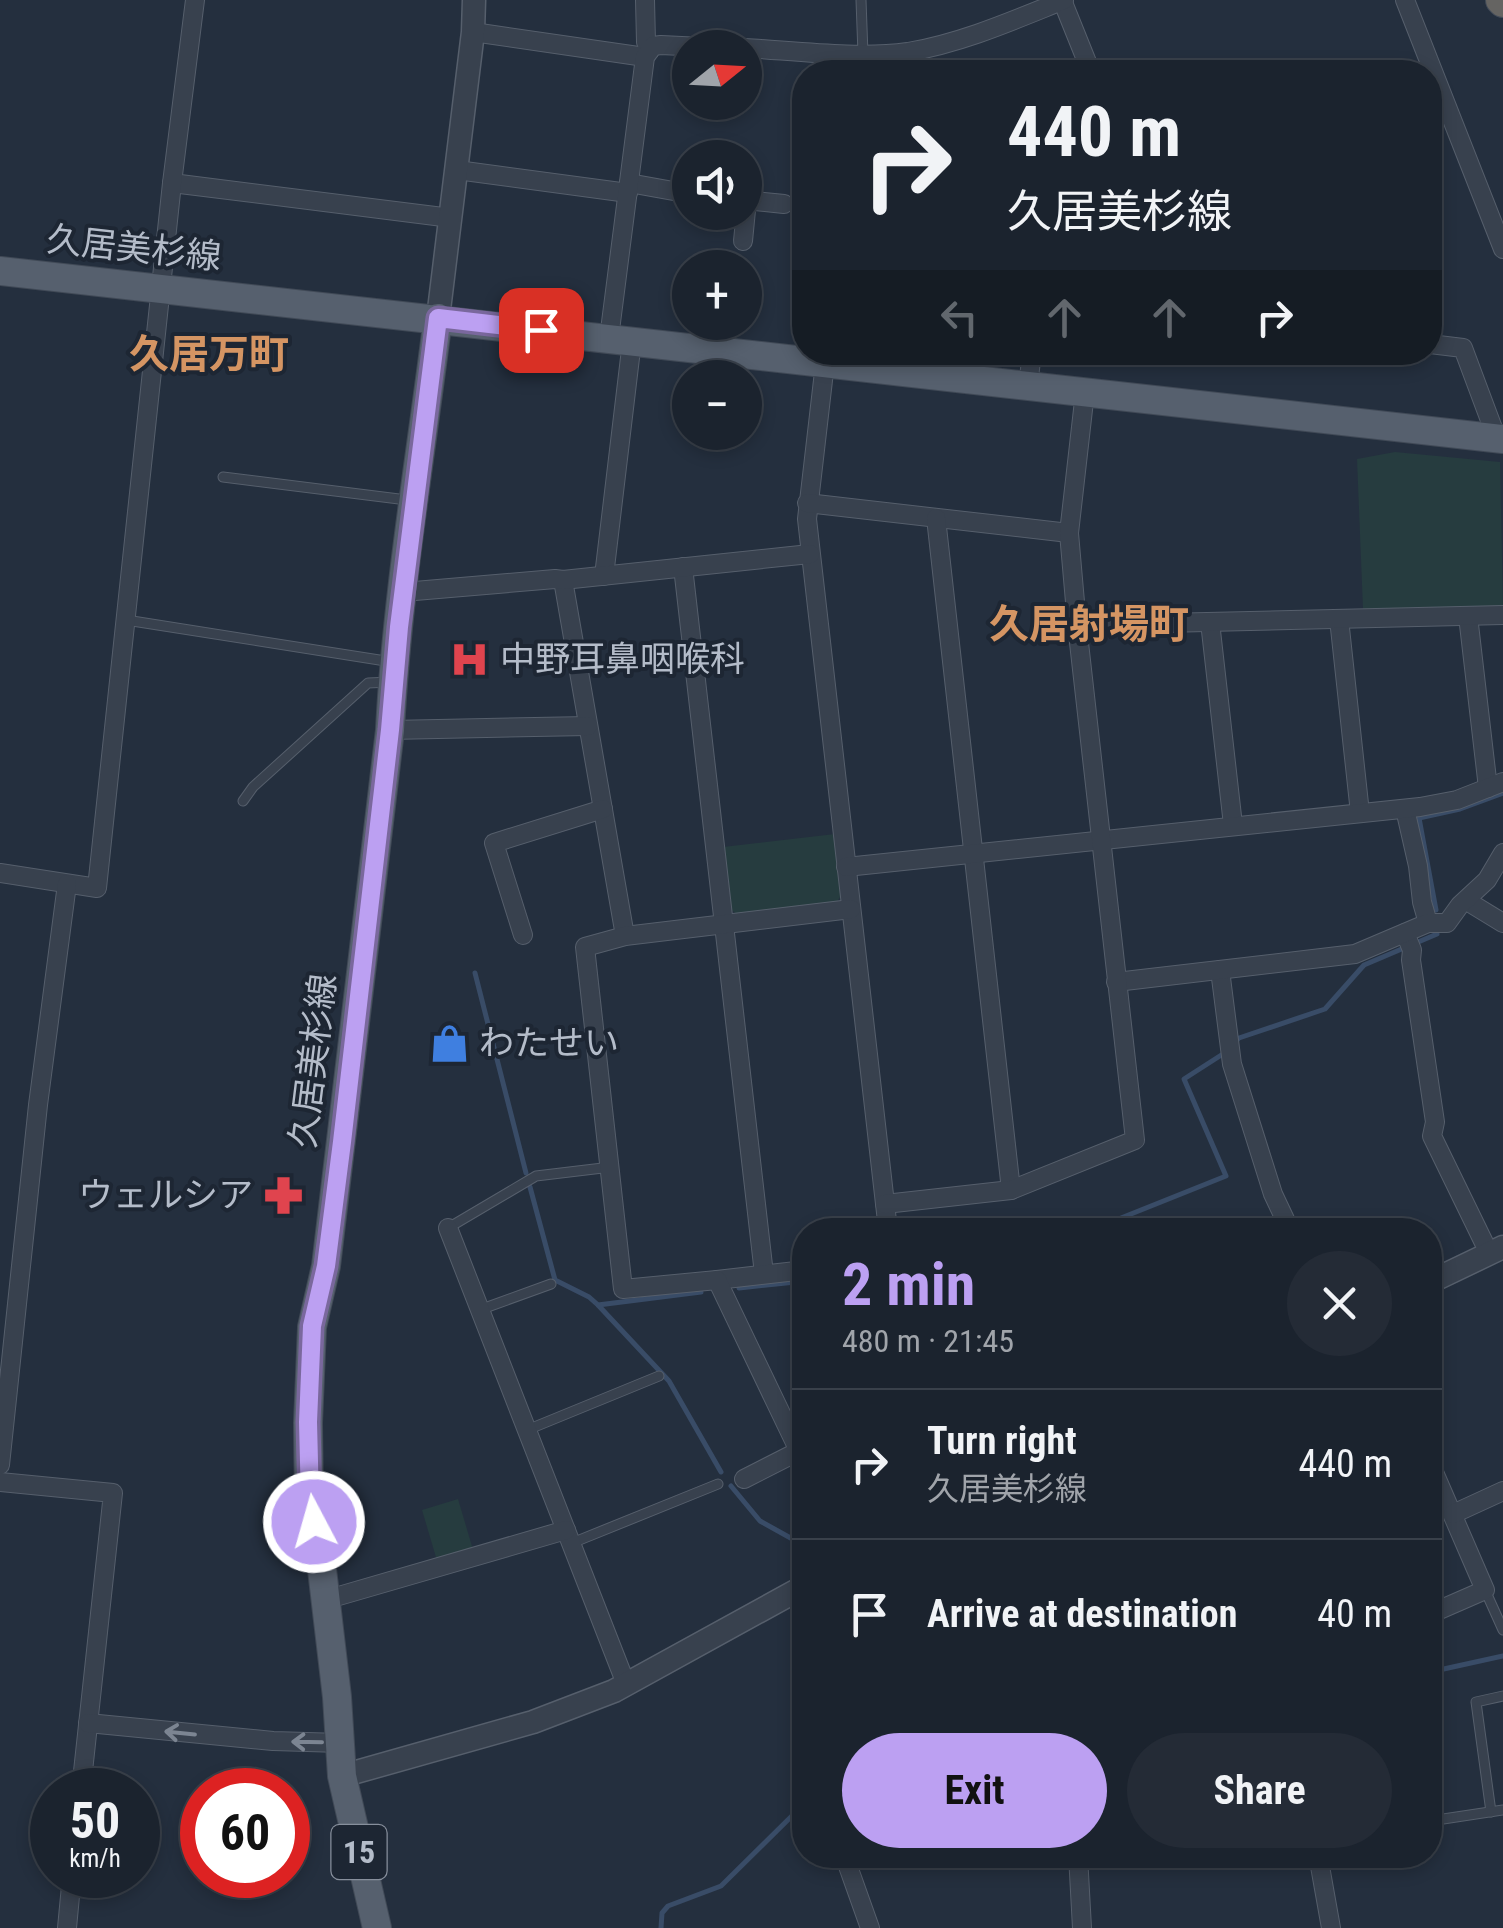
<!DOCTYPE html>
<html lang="en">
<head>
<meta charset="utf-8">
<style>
  :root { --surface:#1b232e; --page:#242b36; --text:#f1f3f6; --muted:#a0a4aa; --line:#39404a; --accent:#bca0f2 }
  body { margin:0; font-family:"Roboto Condensed","Noto Sans JP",sans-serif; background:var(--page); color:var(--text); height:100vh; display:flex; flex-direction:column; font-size:38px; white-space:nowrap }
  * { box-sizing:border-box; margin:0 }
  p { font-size:32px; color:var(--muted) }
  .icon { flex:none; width:55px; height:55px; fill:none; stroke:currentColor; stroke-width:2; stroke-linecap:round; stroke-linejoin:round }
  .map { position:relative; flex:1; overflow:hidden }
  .drawer { position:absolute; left:792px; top:1218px; width:650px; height:650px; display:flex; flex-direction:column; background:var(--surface); border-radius:40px; box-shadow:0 5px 15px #0003,0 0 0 2px var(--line) }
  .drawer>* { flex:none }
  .hud { position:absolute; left:792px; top:60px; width:650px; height:305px; border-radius:40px; box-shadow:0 5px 15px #0003,0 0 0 2px var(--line); background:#1b232e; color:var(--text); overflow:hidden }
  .needle { width:65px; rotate:72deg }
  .fabs { position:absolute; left:672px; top:30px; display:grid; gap:20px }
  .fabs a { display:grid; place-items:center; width:90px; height:90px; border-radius:50%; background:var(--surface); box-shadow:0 5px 15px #0003,0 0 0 2px var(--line); font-size:50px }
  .speed { position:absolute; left:30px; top:1768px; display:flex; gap:20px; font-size:50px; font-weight:700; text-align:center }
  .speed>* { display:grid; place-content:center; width:130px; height:130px; border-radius:50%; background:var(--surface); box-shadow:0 5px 15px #0003,0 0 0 2px var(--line); line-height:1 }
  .speed small { font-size:25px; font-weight:400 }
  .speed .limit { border:15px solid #d22; background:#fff; color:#111 }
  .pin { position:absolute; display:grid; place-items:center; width:85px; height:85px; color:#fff; margin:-42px; border-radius:20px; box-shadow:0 5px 15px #0006 }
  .me { position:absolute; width:110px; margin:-55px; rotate:354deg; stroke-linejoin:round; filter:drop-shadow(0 0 8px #0008) }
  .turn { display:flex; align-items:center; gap:35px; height:210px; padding:0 50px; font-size:45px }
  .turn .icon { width:130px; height:130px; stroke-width:2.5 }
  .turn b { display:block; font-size:70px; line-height:85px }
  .lanes { display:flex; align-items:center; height:95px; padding:0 50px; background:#0003; justify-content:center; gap:50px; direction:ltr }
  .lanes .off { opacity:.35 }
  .round { display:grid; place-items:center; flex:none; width:105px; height:105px; border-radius:52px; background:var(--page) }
  .head { display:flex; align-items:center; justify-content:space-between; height:170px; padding:0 50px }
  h1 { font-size:60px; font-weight:700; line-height:75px; color:var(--accent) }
  .cta { display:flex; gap:20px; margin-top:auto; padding:20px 50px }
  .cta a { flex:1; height:115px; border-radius:60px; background:var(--accent); color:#111; font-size:40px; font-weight:700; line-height:115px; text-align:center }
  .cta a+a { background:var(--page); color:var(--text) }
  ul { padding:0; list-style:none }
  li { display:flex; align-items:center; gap:30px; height:150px; padding:0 50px; border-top:2px solid var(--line) }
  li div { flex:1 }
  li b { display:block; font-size:38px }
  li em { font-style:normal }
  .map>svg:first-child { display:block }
  .green { fill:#263c3f }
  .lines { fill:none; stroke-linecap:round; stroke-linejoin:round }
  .stream { stroke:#394c67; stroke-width:5 }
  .service-casing { stroke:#565f6c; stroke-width:11 }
  .minor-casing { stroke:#565f6c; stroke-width:20 }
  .tertiary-casing { stroke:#565f6c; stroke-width:25 }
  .primary-casing { stroke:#414a57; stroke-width:30 }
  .trunk-casing { stroke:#434c59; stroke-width:32 }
  .service { stroke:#38414e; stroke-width:9 }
  .minor { stroke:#38414e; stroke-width:18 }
  .tertiary { stroke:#38414e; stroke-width:22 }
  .primary { stroke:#56606e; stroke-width:28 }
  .trunk { stroke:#656462; stroke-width:30 }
  .oneway { stroke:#7c8592 }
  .route-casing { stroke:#7a689d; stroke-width:25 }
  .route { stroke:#bca0f2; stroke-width:18 }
  .labels { text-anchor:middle; stroke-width:8; stroke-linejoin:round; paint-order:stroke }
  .shield { fill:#1d2633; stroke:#878f9c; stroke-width:2.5 }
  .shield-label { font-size:32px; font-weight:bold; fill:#b4bcc9 }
  .street-label { font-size:35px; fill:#b4bcc9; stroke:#1d2633 }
  .poi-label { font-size:35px; fill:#b4bcc9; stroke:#1d2633; text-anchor:start }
  .quarter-label { font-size:40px; font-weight:bold; fill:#d59563; stroke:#1d2633 }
</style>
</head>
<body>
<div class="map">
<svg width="1503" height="1928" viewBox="0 0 1503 1928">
  <rect width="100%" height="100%" fill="#242f3e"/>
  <g class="green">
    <polygon points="1395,452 1500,462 1503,606 1363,609 1357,459"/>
    <polygon points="835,834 842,894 837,902 737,914 730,909 723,847"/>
    <polygon points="458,1499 474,1553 438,1564 422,1510"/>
  </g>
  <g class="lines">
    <g class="stream">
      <polyline points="1436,910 1419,818 1460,809 1503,793"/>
      <polyline points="475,973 526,1173"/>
      <polyline points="1233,1044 1239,1038 1325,1009 1364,965 1437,934"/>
      <polyline points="530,1187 555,1280 589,1297 598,1305 669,1381 721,1472"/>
      <polyline points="1091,1230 1226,1176 1184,1079 1226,1052"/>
      <polyline points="739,1288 805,1281"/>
      <polyline points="598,1305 701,1292"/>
      <polyline points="731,1486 760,1521 805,1546"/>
      <polyline points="1430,1672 1503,1656"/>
      <polyline points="661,1928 662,1913 668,1906 721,1886 805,1803"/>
    </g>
    <defs>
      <g id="service">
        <polyline points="861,0 863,54"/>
        <polyline points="223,477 407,500"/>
        <polyline points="126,620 392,662"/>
        <polyline points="243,801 253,787 368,683 390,682"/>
        <polyline points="448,1228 536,1176 611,1167"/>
        <polyline points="482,1309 551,1284"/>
        <polyline points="527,1430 659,1376"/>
        <polyline points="572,1543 718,1484"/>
        <polyline points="1485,1590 1503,1630"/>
        <polyline points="1491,1812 1476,1702 1503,1696"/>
        <polyline points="1430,1821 1503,1810"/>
      </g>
      <g id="minor">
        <polyline points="645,0 646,42 650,50"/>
        <polyline points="1062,0 1091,72"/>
        <polyline points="1405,0 1503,249"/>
        <polyline points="473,32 645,57"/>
        <path d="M 745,48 C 796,51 859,59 908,52 C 962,43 1014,20 1064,0"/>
        <polyline points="457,170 628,193"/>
        <polyline points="172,183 451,218"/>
        <polyline points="629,183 690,194"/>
        <polyline points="745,200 784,204"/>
        <polyline points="743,241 747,200"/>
        <polyline points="609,338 645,57 653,46 661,45 723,48"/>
        <polyline points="1430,344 1463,348 1497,439"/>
        <polyline points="825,363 807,519 888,1230"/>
        <polyline points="1028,386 1032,352"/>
        <polyline points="807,503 1069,533"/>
        <polyline points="936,518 1011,1190"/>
        <polyline points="683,567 764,1274"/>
        <polyline points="604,576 632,341"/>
        <polyline points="563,580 625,936"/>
        <polyline points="403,592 555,579 563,580 810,554"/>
        <polyline points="1468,616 1488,788"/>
        <polyline points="1339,619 1360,813"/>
        <polyline points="1210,622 1233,825"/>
        <polyline points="1077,625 1503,615"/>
        <polyline points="390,730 588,726"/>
        <polyline points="1405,809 1418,866 1422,902 1428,923"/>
        <polyline points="846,867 1420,807 1457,800 1503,782"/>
        <polyline points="0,873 97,888 172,183 195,0"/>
        <polyline points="1467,901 1503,923"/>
        <polyline points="1405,933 1412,950 1411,960 1435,1122 1432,1136 1489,1253"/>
        <polyline points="523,935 494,843 603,809"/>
        <polyline points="1220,970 1232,1064 1273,1194 1290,1230"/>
        <polyline points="1116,982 1355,954 1428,923 1447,923 1460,905 1487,880 1503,853"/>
        <polyline points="885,1204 1011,1190 1135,1140 1077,625 1069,533 1085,392"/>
        <polyline points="448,1228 626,1684"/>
        <polyline points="717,1280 805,1270"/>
        <polyline points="805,1448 799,1451 717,1280 623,1289 585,947 625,936 851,909"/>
        <polyline points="1430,1463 1485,1590 1430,1614"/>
        <polyline points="0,1465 38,1105 67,884"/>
        <polyline points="744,1479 799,1451"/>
        <polyline points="0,1482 113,1493 81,1790"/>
        <polyline points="1453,1514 1503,1491"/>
        <polyline points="325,1600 566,1530"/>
        <polyline points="88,1723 273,1741 341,1743"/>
        <polyline points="844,1855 870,1928"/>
        <polyline points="1078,1855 1082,1928"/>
        <polyline points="1318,1855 1331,1928"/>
        <polyline points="67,1928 72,1875"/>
      </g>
      <g id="tertiary">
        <polyline points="438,318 473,32 474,0"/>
        <polyline points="1430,1282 1503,1247"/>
        <polyline points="342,1776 533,1722 614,1691 805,1586"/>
      </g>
      <g id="primary">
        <polyline points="0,271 1503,439"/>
        <path d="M 377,1928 L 342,1776 L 337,1697 L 319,1544 L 309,1502 L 308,1423 L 312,1327 L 326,1266 L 390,730 C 397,593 421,455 438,318"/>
      </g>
      <polyline id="trunk" points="1501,0 1503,2"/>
    </defs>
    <use href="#service" class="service-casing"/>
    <use href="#minor" class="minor-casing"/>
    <use href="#tertiary" class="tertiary-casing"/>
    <use href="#primary" class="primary-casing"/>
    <use href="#trunk" class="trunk-casing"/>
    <use href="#service" class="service"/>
    <use href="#minor" class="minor"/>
    <use href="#tertiary" class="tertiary"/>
    <use href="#primary" class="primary"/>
    <use href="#trunk" class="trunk"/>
  </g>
  <defs><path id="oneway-shaft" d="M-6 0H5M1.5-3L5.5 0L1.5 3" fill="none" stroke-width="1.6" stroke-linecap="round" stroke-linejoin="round" transform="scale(2.5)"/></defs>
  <g class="oneway">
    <use href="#oneway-shaft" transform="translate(180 1733) rotate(-174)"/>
    <use href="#oneway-shaft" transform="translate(307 1742) rotate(-179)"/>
  </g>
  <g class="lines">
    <defs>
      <polyline id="route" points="314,1522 310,1502 308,1422 312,1326 326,1266 342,1142 390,730 399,627 438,318 541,330"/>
    </defs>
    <use href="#route" class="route-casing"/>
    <use href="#route" class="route"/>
  </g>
  <defs>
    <symbol id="hospital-bare" viewBox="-9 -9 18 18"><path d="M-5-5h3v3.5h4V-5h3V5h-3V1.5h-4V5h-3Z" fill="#e0444e" stroke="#1d2633" stroke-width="2.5" paint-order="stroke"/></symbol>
    <symbol id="shop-bare" viewBox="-9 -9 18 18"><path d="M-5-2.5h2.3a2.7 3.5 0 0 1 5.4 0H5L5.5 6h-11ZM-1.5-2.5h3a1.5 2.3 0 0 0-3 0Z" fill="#3f7fe0" stroke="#1d2633" stroke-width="2.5" paint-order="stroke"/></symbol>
    <symbol id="pharmacy-bare" viewBox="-9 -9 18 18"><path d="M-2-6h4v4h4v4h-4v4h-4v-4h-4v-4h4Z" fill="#e0444e" stroke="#1d2633" stroke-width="2.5" paint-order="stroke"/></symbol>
  </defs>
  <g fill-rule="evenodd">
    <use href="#hospital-bare" x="442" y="632" width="55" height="55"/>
    <use href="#shop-bare" x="422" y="1016" width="55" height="55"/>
    <use href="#pharmacy-bare" x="256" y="1168" width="55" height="55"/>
  </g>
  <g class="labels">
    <rect class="shield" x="331.5" y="1825" width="55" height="54" rx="8"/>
    <g class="shield-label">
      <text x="359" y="1863">15</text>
    </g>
    <g class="street-label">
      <text transform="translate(134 248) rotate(6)" y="12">久居美杉線</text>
      <text transform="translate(313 1061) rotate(-83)" y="12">久居美杉線</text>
    </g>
    <g class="poi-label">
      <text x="500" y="671">中野耳鼻咽喉科</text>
      <text x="479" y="1055">わたせい</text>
      <text x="253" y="1207" text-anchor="end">ウェルシア</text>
    </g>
    <g class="quarter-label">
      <text x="209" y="368">久居万町</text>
      <text x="1089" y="638">久居射場町</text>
    </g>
  </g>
</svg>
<div class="fabs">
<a><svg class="needle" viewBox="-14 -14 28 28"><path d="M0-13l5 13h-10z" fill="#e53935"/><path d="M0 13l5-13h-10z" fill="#a0a4aa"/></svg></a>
<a><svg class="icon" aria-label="sound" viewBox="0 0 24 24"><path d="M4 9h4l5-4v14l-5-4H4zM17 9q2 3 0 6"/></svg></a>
<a>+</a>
<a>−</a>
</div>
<div class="speed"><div>50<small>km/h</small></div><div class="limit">60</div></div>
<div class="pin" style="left:541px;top:330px;background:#d93025"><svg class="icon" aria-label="arrive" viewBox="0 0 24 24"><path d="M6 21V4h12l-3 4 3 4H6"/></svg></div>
<svg class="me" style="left:314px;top:1522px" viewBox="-20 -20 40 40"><circle r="17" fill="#bca0f2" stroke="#fff" stroke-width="3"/><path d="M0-11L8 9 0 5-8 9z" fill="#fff"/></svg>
<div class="hud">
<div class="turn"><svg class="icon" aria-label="right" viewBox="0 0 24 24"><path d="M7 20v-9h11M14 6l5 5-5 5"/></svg><div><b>440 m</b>久居美杉線</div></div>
<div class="lanes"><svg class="icon off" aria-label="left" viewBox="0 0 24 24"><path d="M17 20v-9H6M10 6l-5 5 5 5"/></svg><svg class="icon off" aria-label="ahead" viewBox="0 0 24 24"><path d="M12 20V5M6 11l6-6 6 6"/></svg><svg class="icon off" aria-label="ahead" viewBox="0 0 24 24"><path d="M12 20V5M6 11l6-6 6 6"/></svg><svg class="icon" aria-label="right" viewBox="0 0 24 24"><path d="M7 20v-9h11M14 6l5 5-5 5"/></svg></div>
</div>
<section class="drawer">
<div class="head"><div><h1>2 min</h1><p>480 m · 21:45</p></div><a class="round"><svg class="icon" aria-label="close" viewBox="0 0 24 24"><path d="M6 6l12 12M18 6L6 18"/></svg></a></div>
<ul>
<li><svg class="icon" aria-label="right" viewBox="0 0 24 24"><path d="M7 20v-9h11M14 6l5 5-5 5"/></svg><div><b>Turn right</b><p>久居美杉線</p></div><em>440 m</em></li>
<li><svg class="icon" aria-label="arrive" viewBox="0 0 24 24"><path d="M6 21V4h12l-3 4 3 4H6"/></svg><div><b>Arrive at destination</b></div><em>40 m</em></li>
</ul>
<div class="cta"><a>Exit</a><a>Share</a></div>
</section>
</div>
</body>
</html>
